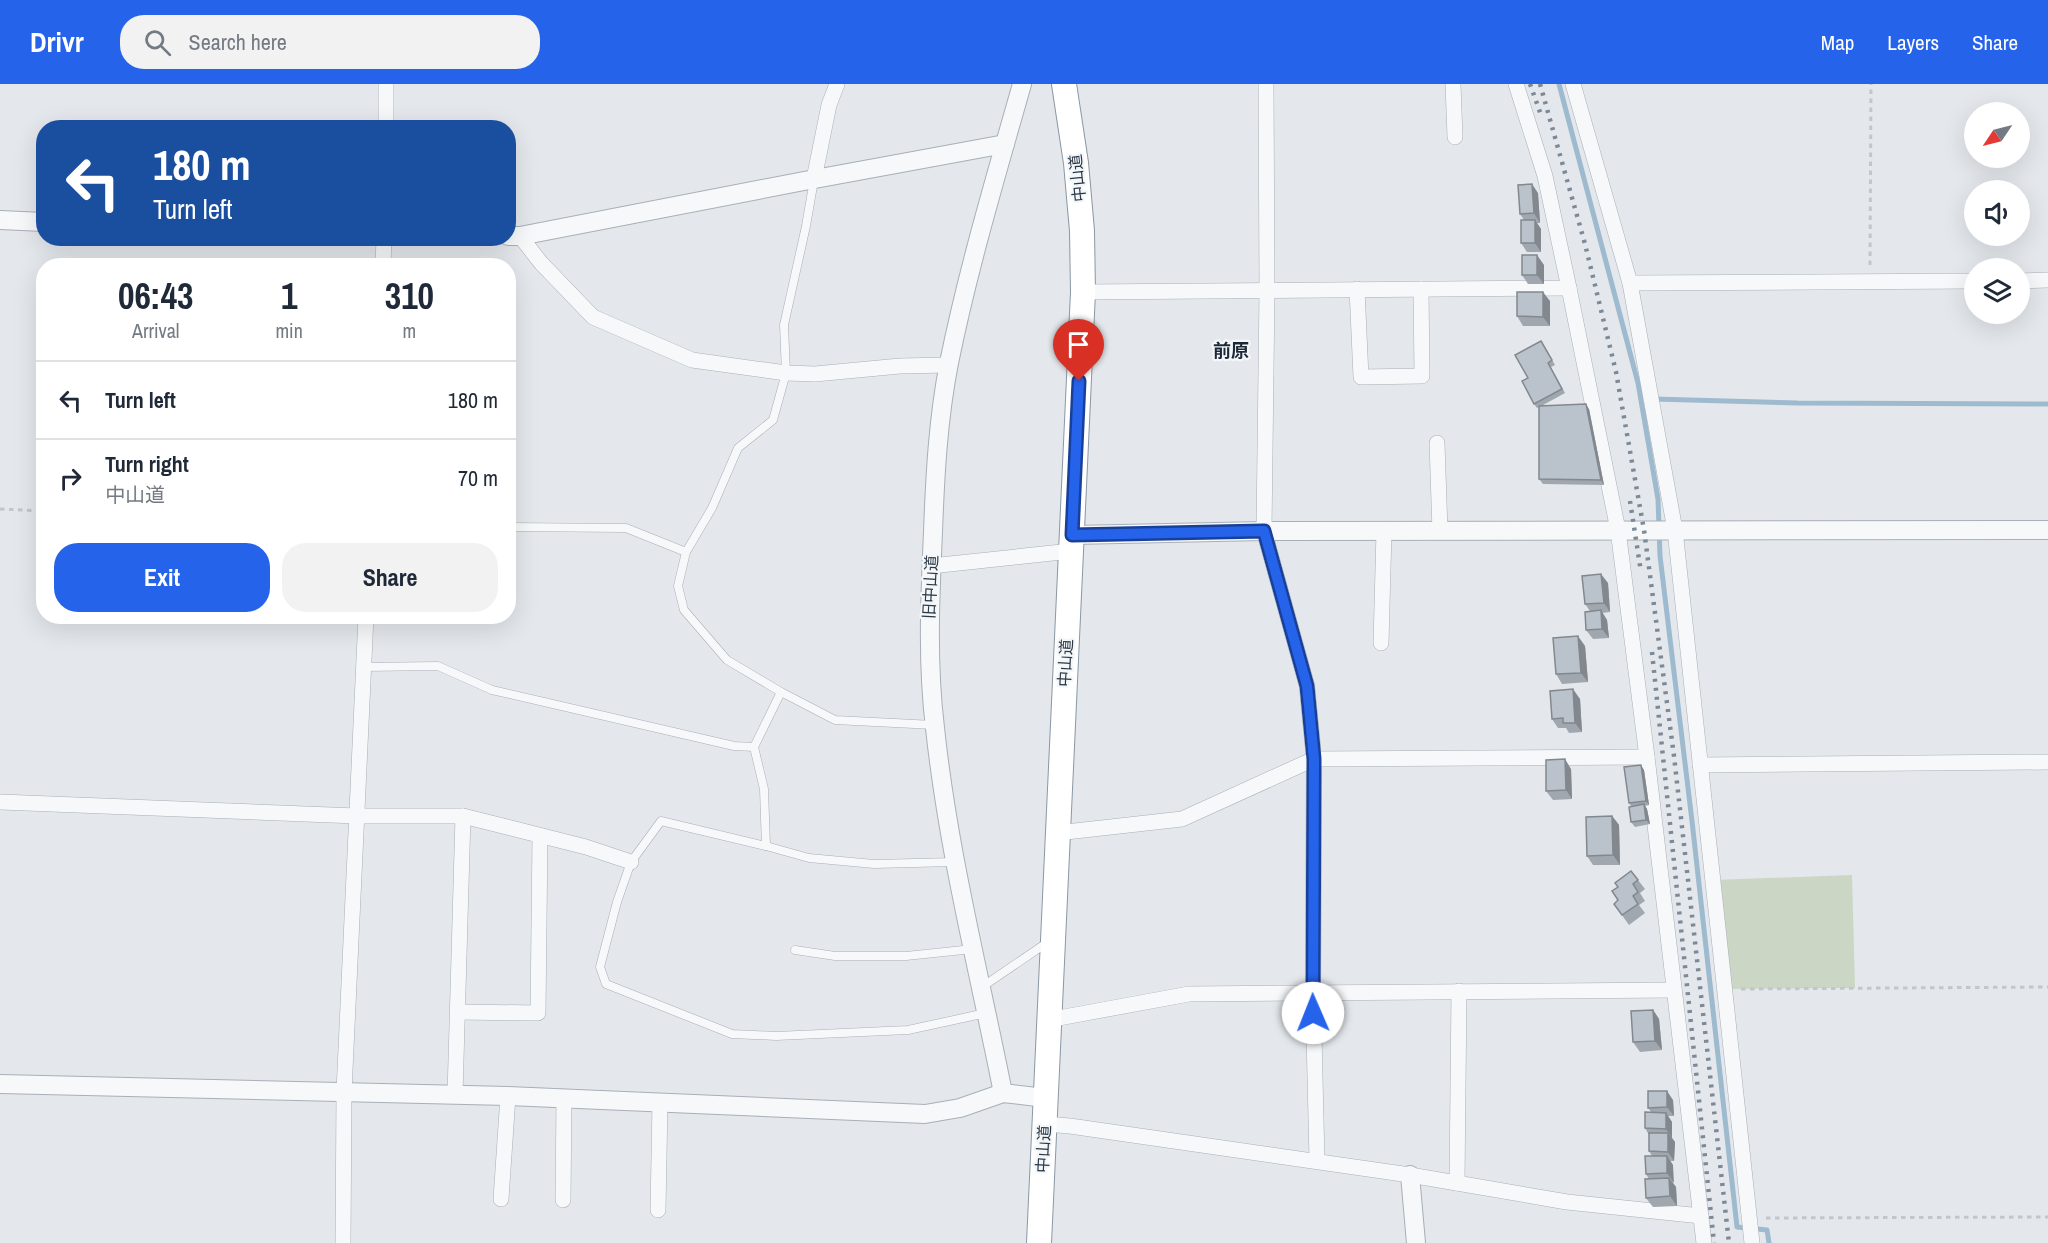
<!DOCTYPE html>
<html lang="en">
<head>
<meta charset="utf-8">
<style>
  :root { --surface:#fff; --page:#f2f2f3; --text:#1f2937; --muted:#747a83; --line:#e0e1e3; --accent:#2563eb }
  body { margin:0; font-family:"Archivo Narrow","Noto Sans JP",sans-serif; background:var(--page); color:var(--text); height:100vh; display:flex; flex-direction:column; font-size:22px; white-space:nowrap }
  * { box-sizing:border-box; margin:0 }
  p { font-size:20px; color:var(--muted) }
  .icon { flex:none; width:33px; height:33px; fill:none; stroke:currentColor; stroke-width:2; stroke-linecap:round; stroke-linejoin:round }
  .map { position:relative; flex:1; overflow:hidden }
  .drawer { position:absolute; left:36px; top:174px; width:480px; height:366px; display:flex; flex-direction:column; background:var(--surface); border-radius:24px; box-shadow:0 6px 24px #0002 }
  .drawer>* { flex:none }
  .top-card { position:absolute; left:36px; top:36px; width:480px; height:126px; border-radius:24px; box-shadow:0 6px 24px #0002; background:#1a4fa0; color:#fff; overflow:hidden }
  .needle { width:39px; rotate:235deg }
  .tools { position:absolute; left:1964px; top:18px; display:grid; gap:12px }
  .tools a { display:grid; place-items:center; width:66px; height:66px; border-radius:50%; background:var(--surface); box-shadow:0 6px 24px #0002; font-size:30px }
  .pin { position:absolute; display:grid; place-items:center; width:51px; height:51px; color:#fff; margin:-62px -26px; border-radius:50% 50% 50% 0; rotate:-45deg; box-shadow:0 0 6px #0007 }
  .pin .icon { rotate:45deg }
  .me { position:absolute; width:66px; margin:-33px; rotate:359deg; stroke-linejoin:round; filter:drop-shadow(0 0 4px #0008) }
  .turn { display:flex; align-items:center; gap:21px; height:126px; padding:0 18px; font-size:27px }
  .turn .icon { width:78px; height:78px; stroke-width:2.5 }
  .turn b { display:block; font-size:42px; line-height:51px }
  .eta { display:flex; justify-content:space-evenly; align-items:center; height:102px; text-align:center }
  .eta b { font-size:36px; font-weight:700; line-height:42px }
  .action { display:flex; gap:12px; margin-top:auto; padding:12px 18px }
  .action a { flex:1; height:69px; border-radius:24px; background:var(--accent); color:#fff; font-size:24px; font-weight:700; line-height:69px; text-align:center }
  .action a+a { background:var(--page); color:var(--text) }
  ul { padding:0; list-style:none }
  li { display:flex; align-items:center; gap:18px; height:78px; padding:0 18px; border-top:2px solid var(--line) }
  li div { flex:1 }
  li b { display:block; font-size:22px }
  li em { font-style:normal }
  header { display:flex; align-items:center; gap:36px; box-sizing:border-box; height:84px; padding:0 30px; background:var(--accent); color:#fff }
  header strong { font-size:28px }
  nav { display:flex; gap:33px; margin-inline-start:auto; font-size:21px }
  .search { width:420px; height:54px; background:var(--page); display:flex; align-items:center; gap:15px; box-sizing:border-box; padding:0 21px; border-radius:24px; color:var(--muted); font-size:22px }
  .map>svg:first-child { display:block }
  .green { fill:#cbd7c4 }
  .lines { fill:none; stroke-linecap:round; stroke-linejoin:round }
  .stream { stroke:#9dbace; stroke-width:5 }
  .service-casing { stroke:#a8afb7; stroke-width:9 }
  .minor-casing { stroke:#a8afb7; stroke-width:16 }
  .tertiary-casing { stroke:#a8afb7; stroke-width:20 }
  .trunk-casing { stroke:#8a97a4; stroke-width:26 }
  .path { stroke:#c2c6cb; stroke-width:3; stroke-dasharray:4.5 4.5; stroke-linecap:butt }
  .service { stroke:#f7f8fa; stroke-width:8 }
  .minor { stroke:#f7f8fa; stroke-width:15 }
  .tertiary { stroke:#f7f8fa; stroke-width:18 }
  .trunk { stroke:#fff; stroke-width:24 }
  .rail { stroke:#7c8997; stroke-width:4.5; stroke-dasharray:3 6; stroke-linecap:butt }
  .wall { fill:#a0a7af }
  .shaded-wall { fill:#82888e }
  .building { fill:#bac2cb; stroke:#82888e; stroke-width:1.5 }
  .route-casing { stroke:#184099; stroke-width:15 }
  .route { stroke:#2563eb; stroke-width:10 }
  .labels { text-anchor:middle; stroke-width:4.5; stroke-linejoin:round; paint-order:stroke }
  .street-label { font-size:16px; fill:#2a3746; stroke:#f4f7f9 }
  .neighbourhood-label { font-size:18px; font-weight:bold; fill:#1c2837; stroke:#f4f7f9 }
</style>
</head>
<body>
<header>
<strong>Drivr</strong>
<div class="search"><svg class="icon" aria-label="search" viewBox="0 0 24 24"><circle cx="10" cy="10" r="6"/><path d="M15 15l6 6"/></svg>Search here</div>
<nav><a>Map</a><a>Layers</a><a>Share</a></nav>
</header>
<div class="map">
<svg width="2048" height="1159" viewBox="0 0 2048 1159">
  <rect width="100%" height="100%" fill="#e4e8ec"/>
  <polygon class="green" points="1852,791 1855,904 1725,905 1713,796"/>
  <g class="lines">
    <g class="stream">
      <polyline points="1559,0 1638,299 1658,415 1660,472 1692,737 1737,1143 1767,1146 1769,1159"/>
      <polyline points="1654,315 1798,319 2048,320"/>
    </g>
    <defs>
      <g id="service">
        <polyline points="508,443 626,444 686,468"/>
        <polyline points="364,583 438,582 492,606 734,662 754,663 781,608 835,636 934,641"/>
        <polyline points="781,608 727,576 684,526 678,502 686,468 712,424 738,364 773,336 786,289 784,241 806,142 814,96"/>
        <polyline points="754,663 764,705 766,762 661,737 631,778 617,818 600,883 606,900 732,950 776,952 908,946 986,929"/>
        <polyline points="766,762 809,774 874,780 955,778"/>
        <polyline points="795,866 835,872 906,872 973,865"/>
        <polyline points="982,903 1048,858"/>
      </g>
      <g id="minor">
        <polyline points="1266,0 1267,206 1264,447 1307,602 1314,675 1313,908 1317,1077"/>
        <polyline points="1453,0 1455,53"/>
        <polyline points="1573,0 1630,199 1675,446 1752,1159"/>
        <polyline points="386,44 386,0"/>
        <polyline points="814,95 829,21 837,0"/>
        <polyline points="520,152 541,179 593,233 692,276 786,289 815,290 900,282 948,281"/>
        <polyline points="383,182 384,154"/>
        <polyline points="2019,197 2048,196"/>
        <polyline points="1630,199 1974,197"/>
        <polyline points="1569,204 1618,446 1647,673 1704,1159"/>
        <polyline points="1357,205 1361,293 1422,292 1421,205"/>
        <polyline points="1083,208 1569,204 1545,92 1516,0"/>
        <polyline points="1437,359 1440,447"/>
        <polyline points="931,482 1071,467"/>
        <polyline points="1381,559 1384,447"/>
        <polyline points="1700,681 2048,678"/>
        <polyline points="0,718 357,732 463,732 586,763 631,778"/>
        <polyline points="1057,749 1182,735 1314,675 1647,673"/>
        <polyline points="458,928 538,929 540,752"/>
        <polyline points="1048,936 1189,910 1674,906"/>
        <polyline points="455,1011 463,732"/>
        <polyline points="1045,1040 1070,1042 1410,1091 1567,1118 1701,1132"/>
        <polyline points="1457,1099 1459,907"/>
        <polyline points="501,1115 508,1012"/>
        <polyline points="563,1116 564,1015"/>
        <polyline points="658,1126 660,1018"/>
        <polyline points="343,1159 344,1008 366,532"/>
      </g>
      <g id="tertiary">
        <polyline points="0,136 44,138"/>
        <polyline points="508,152 520,152 804,97 1005,60"/>
        <polyline points="1072,451 1264,447 2048,446"/>
        <polyline points="0,1000 508,1012 925,1030 960,1024 1003,1009 1045,1014"/>
        <path d="M 1003,1009 C 979,888 948,767 935,644 C 927,578 930,515 933,448 C 935,392 938,335 949,279 C 968,185 996,92 1022,0"/>
        <polyline points="1410,1091 1416,1159"/>
      </g>
      <polyline id="trunk" points="1039,1159 1083,208 1082,147 1076,79 1064,0"/>
    </defs>
    <use href="#service" class="service-casing"/>
    <use href="#minor" class="minor-casing"/>
    <use href="#tertiary" class="tertiary-casing"/>
    <use href="#trunk" class="trunk-casing"/>
    <g class="path">
      <polyline points="1870,181 1871,0"/>
      <polyline points="0,425 44,427"/>
      <polyline points="1741,905 2048,903"/>
      <polyline points="1766,1134 2048,1133"/>
    </g>
    <use href="#service" class="service"/>
    <use href="#minor" class="minor"/>
    <use href="#tertiary" class="tertiary"/>
    <use href="#trunk" class="trunk"/>
    <g class="rail">
      <polyline points="1530,0 1541,31"/>
      <polyline points="1540,0 1585,160 1616,288 1644,446 1674,672 1729,1159"/>
      <polyline points="1630,417 1641,488"/>
      <polyline points="1652,568 1714,1159"/>
    </g>
  </g>
  <g class="wall">
    <polygon points="1538,109 1540,139 1537,139 1541,145 1541,168 1527,168 1521,159 1524,136 1520,130"/>
    <polygon points="1544,181 1544,200 1528,200 1522,191"/>
    <polygon points="1550,217 1550,242 1523,242 1517,232"/>
    <polygon points="1541,257 1555,281 1551,283 1565,309 1543,321 1589,325 1604,401 1543,400 1539,395 1539,323 1537,324 1534,320 1528,294"/>
    <polygon points="1608,499 1610,528 1602,529 1607,536 1609,554 1593,555 1586,546 1590,527 1585,520"/>
    <polygon points="1585,562 1588,598 1562,600 1556,590"/>
    <polygon points="1580,615 1582,648 1569,649 1566,644 1558,644 1552,635"/>
    <polygon points="1571,685 1572,715 1553,716 1546,707"/>
    <polygon points="1644,686 1649,721 1645,722 1647,725 1650,740 1635,743 1631,738 1631,722 1629,719"/>
    <polygon points="1612,732 1619,741 1620,781 1593,781 1587,772"/>
    <polygon points="1631,787 1645,805 1640,809 1645,817 1639,821 1645,829 1629,841 1614,820 1618,816 1618,803"/>
    <polygon points="1653,926 1659,935 1662,966 1640,968 1633,958"/>
    <polygon points="1673,1016 1674,1032 1668,1032 1672,1038 1672,1054 1675,1058 1674,1077 1670,1077 1673,1081 1673,1099 1676,1103 1677,1122 1653,1123 1646,1114 1649,1095 1646,1090 1652,1072 1649,1067 1649,1051 1645,1044 1652,1029 1648,1024"/>
  </g>
  <g class="shaded-wall">
    <polygon points="1532,100 1538,109 1540,139 1534,129"/>
    <polygon points="1535,136 1541,145 1541,168 1535,159"/>
    <polygon points="1537,171 1544,181 1544,200 1537,191"/>
    <polygon points="1543,208 1550,217 1550,242 1543,233"/>
    <polygon points="1586,320 1589,325 1604,401 1601,396"/>
    <polygon points="1601,490 1608,499 1610,528 1604,519"/>
    <polygon points="1601,526 1607,536 1609,554 1602,545"/>
    <polygon points="1578,552 1585,562 1588,598 1581,589"/>
    <polygon points="1573,605 1580,615 1582,648 1575,639"/>
    <polygon points="1565,675 1571,685 1572,715 1566,706"/>
    <polygon points="1641,681 1644,686 1649,721 1646,717"/>
    <polygon points="1644,720 1647,725 1650,740 1646,736"/>
    <polygon points="1612,732 1619,741 1620,781 1613,771"/>
    <polygon points="1653,926 1659,935 1662,966 1655,957"/>
    <polygon points="1667,1007 1673,1016 1674,1032 1667,1023"/>
    <polygon points="1666,1029 1672,1038 1672,1054 1666,1045"/>
    <polygon points="1668,1049 1675,1058 1674,1077 1668,1068"/>
    <polygon points="1667,1072 1673,1081 1674,1099 1667,1089"/>
    <polygon points="1669,1094 1676,1103 1677,1122 1670,1112"/>
  </g>
  <g class="building">
    <polygon points="1532,100 1534,129 1520,130 1518,101"/>
    <rect x="1521" y="136" width="14" height="23"/>
    <rect x="1522" y="171" width="15" height="20"/>
    <polygon points="1517,208 1543,208 1543,233 1517,232"/>
    <polygon points="1541,257 1552,276 1548,279 1562,305 1534,320 1522,297 1528,294 1515,271"/>
    <polygon points="1586,320 1601,396 1539,395 1539,322"/>
    <polygon points="1601,490 1604,519 1585,520 1582,492"/>
    <polygon points="1601,526 1602,545 1586,546 1585,528"/>
    <polygon points="1578,552 1581,589 1556,590 1553,554"/>
    <polygon points="1573,605 1575,639 1563,639 1563,634 1552,635 1550,607"/>
    <polygon points="1565,675 1566,706 1546,707 1546,676"/>
    <polygon points="1641,681 1646,717 1629,719 1624,683"/>
    <polygon points="1644,720 1646,736 1631,738 1629,723"/>
    <polygon points="1612,732 1613,771 1587,772 1586,733"/>
    <polygon points="1631,787 1638,796 1633,800 1638,808 1633,812 1638,820 1622,831 1614,820 1618,816 1612,807 1618,803 1615,799"/>
    <polygon points="1653,926 1655,957 1633,958 1631,927"/>
    <polygon points="1648,1007 1667,1007 1667,1023 1648,1024"/>
    <polygon points="1645,1028 1666,1029 1666,1045 1645,1044"/>
    <polygon points="1649,1049 1668,1049 1668,1068 1649,1067"/>
    <polygon points="1645,1072 1667,1072 1667,1089 1646,1090"/>
    <polygon points="1669,1094 1670,1112 1646,1114 1645,1095"/>
  </g>
  <g class="lines">
    <defs>
      <polyline id="route" points="1079,297 1072,451 1264,447 1307,602 1314,675 1313,929"/>
    </defs>
    <use href="#route" class="route-casing"/>
    <use href="#route" class="route"/>
  </g>
  <g class="labels">
    <g class="street-label">
      <text transform="translate(1077 94) rotate(-96)" y="6">中山道</text>
      <text transform="translate(930 503) rotate(-87)" y="6">旧中山道</text>
      <text transform="translate(1065 579) rotate(-87)" y="6">中山道</text>
      <text transform="translate(1043 1065) rotate(-87)" y="6">中山道</text>
    </g>
    <g class="neighbourhood-label">
      <text x="1231" y="273">前原</text>
    </g>
  </g>
</svg>
<div class="tools">
<a><svg class="needle" viewBox="-14 -14 28 28"><path d="M0-13l5 13h-10z" fill="#e53935"/><path d="M0 13l5-13h-10z" fill="#747a83"/></svg></a>
<a><svg class="icon" aria-label="sound" viewBox="0 0 24 24"><path d="M4 9h4l5-4v14l-5-4H4zM17 9q2 3 0 6"/></svg></a>
<a><svg class="icon" aria-label="layers" viewBox="0 0 24 24"><path d="M12 4l9 5-9 5-9-5zM3 14l9 5 9-5"/></svg></a>
</div>
<div class="pin" style="left:1079px;top:297px;background:#d93025"><svg class="icon" aria-label="arrive" viewBox="0 0 24 24"><path d="M6 21V4h12l-3 4 3 4H6"/></svg></div>
<svg class="me" style="left:1313px;top:929px" viewBox="-20 -20 40 40"><circle r="19" fill="#fff"/><path d="M0-13L10 11 0 6-10 11z" fill="#2563eb"/></svg>
<div class="top-card">
<div class="turn"><svg class="icon" aria-label="left" viewBox="0 0 24 24"><path d="M17 20v-9H6M10 6l-5 5 5 5"/></svg><div><b>180 m</b>Turn left</div></div>
</div>
<section class="drawer">
<div class="eta">
<div><b>06:43</b><p>Arrival</p></div>
<div><b>1</b><p>min</p></div>
<div><b>310</b><p>m</p></div>
</div>
<ul>
<li><svg class="icon" aria-label="left" viewBox="0 0 24 24"><path d="M17 20v-9H6M10 6l-5 5 5 5"/></svg><div><b>Turn left</b></div><em>180 m</em></li>
<li><svg class="icon" aria-label="right" viewBox="0 0 24 24"><path d="M7 20v-9h11M14 6l5 5-5 5"/></svg><div><b>Turn right</b><p>中山道</p></div><em>70 m</em></li>
</ul>
<div class="action"><a>Exit</a><a>Share</a></div>
</section>
</div>
</body>
</html>
